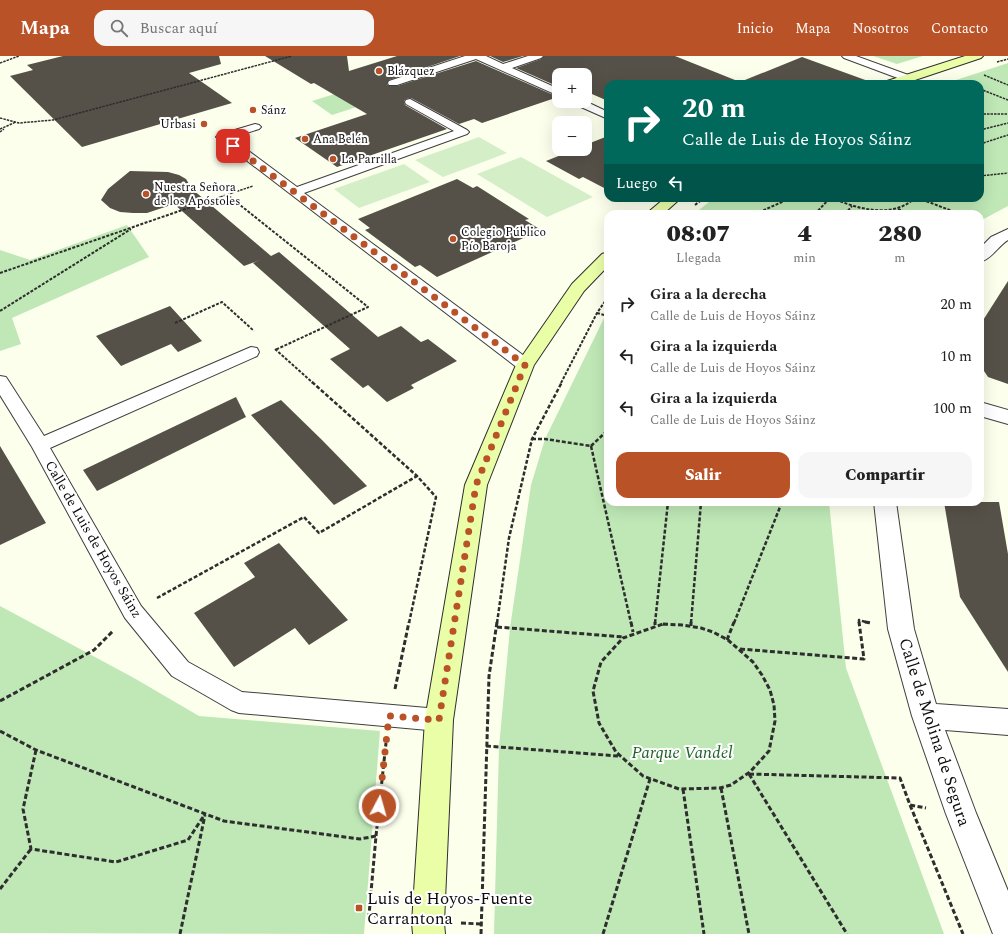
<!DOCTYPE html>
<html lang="es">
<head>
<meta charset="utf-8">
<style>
  :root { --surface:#fff; --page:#f6f6f6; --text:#222; --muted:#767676; --accent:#ba5227 }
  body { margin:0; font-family:Spectral,serif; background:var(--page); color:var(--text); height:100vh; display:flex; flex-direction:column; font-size:15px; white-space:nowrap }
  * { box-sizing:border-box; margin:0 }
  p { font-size:13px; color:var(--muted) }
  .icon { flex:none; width:22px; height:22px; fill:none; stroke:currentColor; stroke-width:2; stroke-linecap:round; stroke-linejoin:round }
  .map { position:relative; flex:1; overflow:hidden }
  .drawer { position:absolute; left:604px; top:154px; width:380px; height:296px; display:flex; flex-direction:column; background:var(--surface); border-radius:12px; box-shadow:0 4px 16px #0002 }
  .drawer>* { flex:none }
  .top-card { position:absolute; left:604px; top:24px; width:380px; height:122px; border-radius:12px; box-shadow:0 4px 16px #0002; background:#00695c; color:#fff; overflow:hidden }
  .controls { position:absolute; left:552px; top:12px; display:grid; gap:8px }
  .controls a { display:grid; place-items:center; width:40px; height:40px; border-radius:8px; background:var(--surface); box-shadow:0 4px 16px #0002; font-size:20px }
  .pin { position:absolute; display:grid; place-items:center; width:34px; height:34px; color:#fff; margin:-17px; border-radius:8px; box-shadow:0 2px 6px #0006 }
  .me { position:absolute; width:44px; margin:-22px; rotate:6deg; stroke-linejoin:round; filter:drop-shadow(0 0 3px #0008) }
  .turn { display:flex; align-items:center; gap:14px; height:84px; padding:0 12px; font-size:18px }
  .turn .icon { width:52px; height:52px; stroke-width:2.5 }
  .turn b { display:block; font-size:28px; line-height:34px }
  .then { display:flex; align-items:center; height:38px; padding:0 12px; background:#0003; gap:8px; font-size:15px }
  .eta { display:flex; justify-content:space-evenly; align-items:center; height:68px; text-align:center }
  .eta b { font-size:24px; font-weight:800; line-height:28px }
  .button { display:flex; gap:8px; margin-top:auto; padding:8px 12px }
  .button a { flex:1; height:46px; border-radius:12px; background:var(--accent); color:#fff; font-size:16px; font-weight:800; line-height:46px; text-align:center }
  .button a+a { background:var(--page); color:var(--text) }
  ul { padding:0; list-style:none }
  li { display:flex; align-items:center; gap:12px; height:52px; padding:0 12px }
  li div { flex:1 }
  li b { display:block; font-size:15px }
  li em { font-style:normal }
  header { display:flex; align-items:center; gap:24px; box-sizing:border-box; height:56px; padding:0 20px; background:var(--accent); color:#fff }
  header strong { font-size:19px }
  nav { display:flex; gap:22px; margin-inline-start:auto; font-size:14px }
  .search { width:280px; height:36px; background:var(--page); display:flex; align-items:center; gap:10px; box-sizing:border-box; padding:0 14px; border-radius:12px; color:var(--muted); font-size:15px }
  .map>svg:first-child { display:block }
  .green { fill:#bfe8b6 }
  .pitch { fill:#d4efc8 }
  .building { fill:#555149 }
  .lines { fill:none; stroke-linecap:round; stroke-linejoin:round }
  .lane-casing { stroke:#3f3f3f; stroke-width:2 }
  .street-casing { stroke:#3f3f3f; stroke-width:2 }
  .secondary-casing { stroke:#2e2e2e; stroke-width:2 }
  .path-far3 { stroke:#2e2e2e; stroke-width:1.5; stroke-dasharray:2.5 1; stroke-linecap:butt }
  .path-far2 { stroke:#2e2e2e; stroke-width:2; stroke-dasharray:3 1.5; stroke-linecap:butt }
  .path-far1 { stroke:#2e2e2e; stroke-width:2.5; stroke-dasharray:4 2; stroke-linecap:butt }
  .path { stroke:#2e2e2e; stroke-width:3; stroke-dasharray:5 2.5; stroke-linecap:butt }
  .lane { fill:#fff; fill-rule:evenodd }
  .street { fill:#fff; fill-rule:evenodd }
  .secondary { fill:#eafea8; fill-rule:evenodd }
  .route { stroke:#ba5227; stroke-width:7; stroke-dasharray:0 12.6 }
  .poi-dot { fill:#ba5227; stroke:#fff; stroke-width:1.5 }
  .labels { text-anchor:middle; stroke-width:4; stroke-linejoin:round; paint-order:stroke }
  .far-poi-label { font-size:12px; fill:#0c0c0c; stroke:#fff; text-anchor:start }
  .street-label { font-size:14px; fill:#0c0c0c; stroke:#fff }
  .near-street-label { font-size:17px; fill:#0c0c0c; stroke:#fff }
  .near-park-label { font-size:17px; font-style:italic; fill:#1e6227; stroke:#fff }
  .near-poi-label { font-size:17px; fill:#0c0c0c; stroke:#fff; text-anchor:start }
</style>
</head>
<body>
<header>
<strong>Mapa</strong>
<div class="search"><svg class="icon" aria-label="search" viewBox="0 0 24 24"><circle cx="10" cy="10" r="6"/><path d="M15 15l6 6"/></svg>Buscar aquí</div>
<nav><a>Inicio</a><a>Mapa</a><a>Nosotros</a><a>Contacto</a></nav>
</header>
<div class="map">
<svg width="1008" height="878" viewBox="0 0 1008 878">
  <rect width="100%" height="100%" fill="#fcffec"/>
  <g class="green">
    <polygon points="873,0 923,0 897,8"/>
    <polygon points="1008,7 1008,150 980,165 980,158 694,158 714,142 980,142 980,28 944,28"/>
    <polygon points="367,28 388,41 332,59 312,45"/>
    <polygon points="127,169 149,201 12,262 21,288 0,295 0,194 30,204"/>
    <polygon points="608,254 608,446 829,446 846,612 944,878 494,878 499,691 510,572 531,429 545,383"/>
    <polygon points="0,550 134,622 199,660 380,675 364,878 0,877"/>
  </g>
  <g class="pitch">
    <polygon points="479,81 507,97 443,121 415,104"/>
    <polygon points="521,101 593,141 547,161 477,118"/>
    <polygon points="404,108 430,126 359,152 334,133"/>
  </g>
  <g class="building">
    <polygon points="63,0 219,0 221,8 189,17 232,47 82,91 10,20 33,14 27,9"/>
    <polygon points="265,0 347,0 349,15 397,0 460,0 389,24 387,28 389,30 397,30 476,5 558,41 482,67 474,63 459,68 411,42 406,43 404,45 405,49 447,73 337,111 295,82 367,58 314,27 311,28"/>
    <polygon points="490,0 523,0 503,6"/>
    <polygon points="544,0 675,0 740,26 802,1 868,25 868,28 608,28 608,45 585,35 585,19 559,19 559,31 516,12 541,3"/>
    <polygon points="608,80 608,134 583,121 579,123 546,105 576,93 585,93 585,89"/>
    <polygon points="130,115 168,116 179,119 186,123 192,133 271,200 279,196 378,281 401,270 421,286 428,283 457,305 411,329 414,332 387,346 368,329 363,332 330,303 350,293 253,207 260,204 244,210 174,148 147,157 133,157 120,156 110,152 101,144 108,133"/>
    <polygon points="457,123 473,132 477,130 529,163 525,164 541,174 437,221 420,209 415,211 365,174 370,172 358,163"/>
    <polygon points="1008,225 1008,328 988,321 980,309 980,269"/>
    <polygon points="170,250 202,285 178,296 171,288 121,310 96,280"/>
    <polygon points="236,341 246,361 97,435 83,414"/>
    <polygon points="281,344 322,384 367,430 334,449 251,359"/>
    <polygon points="0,390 46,467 0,489"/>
    <polygon points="944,446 999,446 1008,498 1008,616 960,541"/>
    <polygon points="279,487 348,564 309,589 295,572 234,611 194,557 255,521 244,507"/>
  </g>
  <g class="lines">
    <defs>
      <g id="lane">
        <polygon points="465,0 486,0 503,8 528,0 543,0 541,2 512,12 559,33 559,40 476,3 397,29 389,29 388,27 389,25"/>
        <polygon points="842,0 856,0 911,20 912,22 907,25 903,24 844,2"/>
        <polygon points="410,43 467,74 469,76 467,78 304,137 531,305 533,309 531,313 525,314 519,313 216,81 218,79 255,68 259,69 261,71 259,73 231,82 297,131 454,75 406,48 405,46 406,44"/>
        <polygon points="571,45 585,45 608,56 608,63 572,47"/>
        <polygon points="251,291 257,292 259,296 257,300 50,392 141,550 188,606 242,636 439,653 447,656 451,664 447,672 439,675 239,657 231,654 172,620 125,562 32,391 0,339 0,320 6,321 44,380"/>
      </g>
      <g id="street">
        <path d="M 1008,173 L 1008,184 C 998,190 992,203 980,206 L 980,192 L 991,181 Z"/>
        <polygon points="980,346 1008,354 1008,368 980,360"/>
        <polygon points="874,446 896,446 914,573 936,648 1008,653 1008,679 945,674 976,757 1008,835 1008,878 993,878 946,758 912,660 888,573"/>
      </g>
      <g id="secondary">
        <polygon points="965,0 983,0 981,2 903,28 885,28 887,25"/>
        <polygon points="665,142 681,142 663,158 646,158"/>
        <polygon points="608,196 608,210 584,235 534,309 487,429 453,664 444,867 445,878 413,878 412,867 425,664 465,429 516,309 572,228 602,198"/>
      </g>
    </defs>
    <use href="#lane" class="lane-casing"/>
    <use href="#street" class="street-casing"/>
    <use href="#secondary" class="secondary-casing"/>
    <g class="path-far3">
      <polyline points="997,6 1008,3"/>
      <polyline points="0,7 19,0"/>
      <polyline points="984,19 1008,29"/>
      <polyline points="980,33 1008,44"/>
      <polyline points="980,58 1008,58"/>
      <polyline points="0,62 19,67 53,64 292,0"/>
      <polyline points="0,73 16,66"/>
      <polyline points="980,74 1008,67"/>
      <polyline points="0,76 4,73"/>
      <polyline points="980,88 1008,79"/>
      <polyline points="980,120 1008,117"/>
      <polyline points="227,139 231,142"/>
      <polyline points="217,142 253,130"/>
    </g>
    <g class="path-far2">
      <polyline points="230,141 368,251 275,294"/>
      <path d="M 832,142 C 858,153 892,163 915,142"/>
      <polyline points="918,142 960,158"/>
      <polyline points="695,149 704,142"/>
      <polyline points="898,153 911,158"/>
      <polyline points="690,156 696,158"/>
      <polyline points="755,158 791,142"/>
      <polyline points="815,158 830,142"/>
      <polyline points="845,158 852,150"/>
      <polyline points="0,217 220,141"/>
      <polyline points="0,255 131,173"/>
      <polyline points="597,257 608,260"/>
      <polyline points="175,267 222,246 254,275"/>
      <polyline points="275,293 313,327"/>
      <polyline points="561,327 597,257 608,241"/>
    </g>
    <g class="path-far1">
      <polyline points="312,326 417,420 436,441 409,567"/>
      <polyline points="532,383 545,383 591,390"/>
      <polyline points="591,390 631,567"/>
      <polyline points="591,390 608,374"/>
      <polyline points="157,542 304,461 319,477 417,420"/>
      <polyline points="497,567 509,482 532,383 562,326"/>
      <polyline points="655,567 668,446"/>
      <polyline points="691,567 701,446"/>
      <polyline points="734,567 782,446"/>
      <polyline points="859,567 859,564 869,567"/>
    </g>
    <g class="path">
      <polyline points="631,566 633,576"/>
      <polyline points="865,566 871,567"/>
      <polygon points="663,568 682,569 701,572 713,576 728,584 753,606 762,619 770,634 774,649 775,665 769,695 750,716 731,729 720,732 679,733 643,720 616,696 599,667 593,635 601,606 623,582"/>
      <polyline points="655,569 655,566"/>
      <polyline points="691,570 691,566"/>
      <polyline points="497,571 624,581"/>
      <polyline points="727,584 734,566"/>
      <polyline points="740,593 864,603 859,566"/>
      <polyline points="395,633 409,566"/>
      <polyline points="0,645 94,594 113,575"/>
      <polyline points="0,675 36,694 224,765 360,783 376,780 369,859 397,863"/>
      <polyline points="486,690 618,700"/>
      <polyline points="36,694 23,753 31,793 116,806 188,784 205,758"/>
      <polyline points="749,718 900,722 910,749 926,752"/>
      <polyline points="749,718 847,878"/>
      <polyline points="721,732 749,878"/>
      <polyline points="683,733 704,878"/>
      <polyline points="910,749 963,878"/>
      <polyline points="376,780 386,687"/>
      <polyline points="0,833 31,793"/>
      <polyline points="461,867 481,868"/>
      <polyline points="180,878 205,759"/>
      <polyline points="481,878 489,620 497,566"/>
      <polyline points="603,878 650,723"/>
    </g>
    <use href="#lane" class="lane"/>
    <use href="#street" class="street"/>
    <use href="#secondary" class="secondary"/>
  </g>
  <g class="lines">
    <polyline class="route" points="233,90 525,309 476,429 439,664 389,660 379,750"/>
  </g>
  <g class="poi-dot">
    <circle cx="379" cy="15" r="4"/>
    <circle cx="253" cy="54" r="4"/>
    <circle cx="204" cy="68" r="4"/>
    <circle cx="305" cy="83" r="4"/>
    <circle cx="333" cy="103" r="4"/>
    <circle cx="146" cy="138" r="4"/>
    <circle cx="453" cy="183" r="4"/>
    <rect x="355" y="848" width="8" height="8" rx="2"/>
  </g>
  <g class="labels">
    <g class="far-poi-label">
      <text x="387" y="19">Blázquez</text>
      <text x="261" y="58">Sánz</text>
      <text x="196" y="72" text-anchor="end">Urbasi</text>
      <text x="313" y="87">Ana Belén</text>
      <text x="341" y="107">La Parrilla</text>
      <text x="154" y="135">Nuestra Señora<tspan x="154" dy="14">de los Apóstoles</tspan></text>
      <text x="461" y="180">Colegio Público<tspan x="461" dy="14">Pío Baroja</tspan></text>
    </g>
    <g class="street-label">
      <text transform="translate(94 483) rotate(60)" y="5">Calle de Luis de Hoyos Sáinz</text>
    </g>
    <g class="near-street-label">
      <text transform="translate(935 676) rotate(72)" y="6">Calle de Molina de Segura</text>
    </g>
    <g class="near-park-label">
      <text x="682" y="702">Parque Vandel</text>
    </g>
    <g class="near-poi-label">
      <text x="367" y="848">Luis de Hoyos-Fuente<tspan x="367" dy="20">Carrantona</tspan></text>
    </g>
  </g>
</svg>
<div class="controls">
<a>+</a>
<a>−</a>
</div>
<div class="pin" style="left:233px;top:90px;background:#d93025"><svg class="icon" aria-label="arrive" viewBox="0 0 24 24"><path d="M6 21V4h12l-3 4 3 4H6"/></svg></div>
<svg class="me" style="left:379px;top:750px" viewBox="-20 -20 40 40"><circle r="17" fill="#ba5227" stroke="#fff" stroke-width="3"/><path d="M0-11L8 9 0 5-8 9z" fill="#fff"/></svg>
<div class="top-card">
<div class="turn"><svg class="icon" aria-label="right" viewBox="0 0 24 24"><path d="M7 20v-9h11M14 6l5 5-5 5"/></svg><div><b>20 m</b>Calle de Luis de Hoyos Sáinz</div></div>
<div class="then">Luego<svg class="icon" aria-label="left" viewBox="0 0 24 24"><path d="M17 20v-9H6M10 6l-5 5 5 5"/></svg></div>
</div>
<section class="drawer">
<div class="eta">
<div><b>08:07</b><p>Llegada</p></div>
<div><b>4</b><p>min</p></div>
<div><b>280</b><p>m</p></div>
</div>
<ul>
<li><svg class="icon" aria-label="right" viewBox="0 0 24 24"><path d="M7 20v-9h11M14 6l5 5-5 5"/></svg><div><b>Gira a la derecha</b><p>Calle de Luis de Hoyos Sáinz</p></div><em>20 m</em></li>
<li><svg class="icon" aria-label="left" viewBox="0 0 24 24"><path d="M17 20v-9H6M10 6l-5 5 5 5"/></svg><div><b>Gira a la izquierda</b><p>Calle de Luis de Hoyos Sáinz</p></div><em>10 m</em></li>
<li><svg class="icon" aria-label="left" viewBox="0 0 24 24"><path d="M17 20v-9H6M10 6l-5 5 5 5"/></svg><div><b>Gira a la izquierda</b><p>Calle de Luis de Hoyos Sáinz</p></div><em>100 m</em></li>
</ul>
<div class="button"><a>Salir</a><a>Compartir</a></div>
</section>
</div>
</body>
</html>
